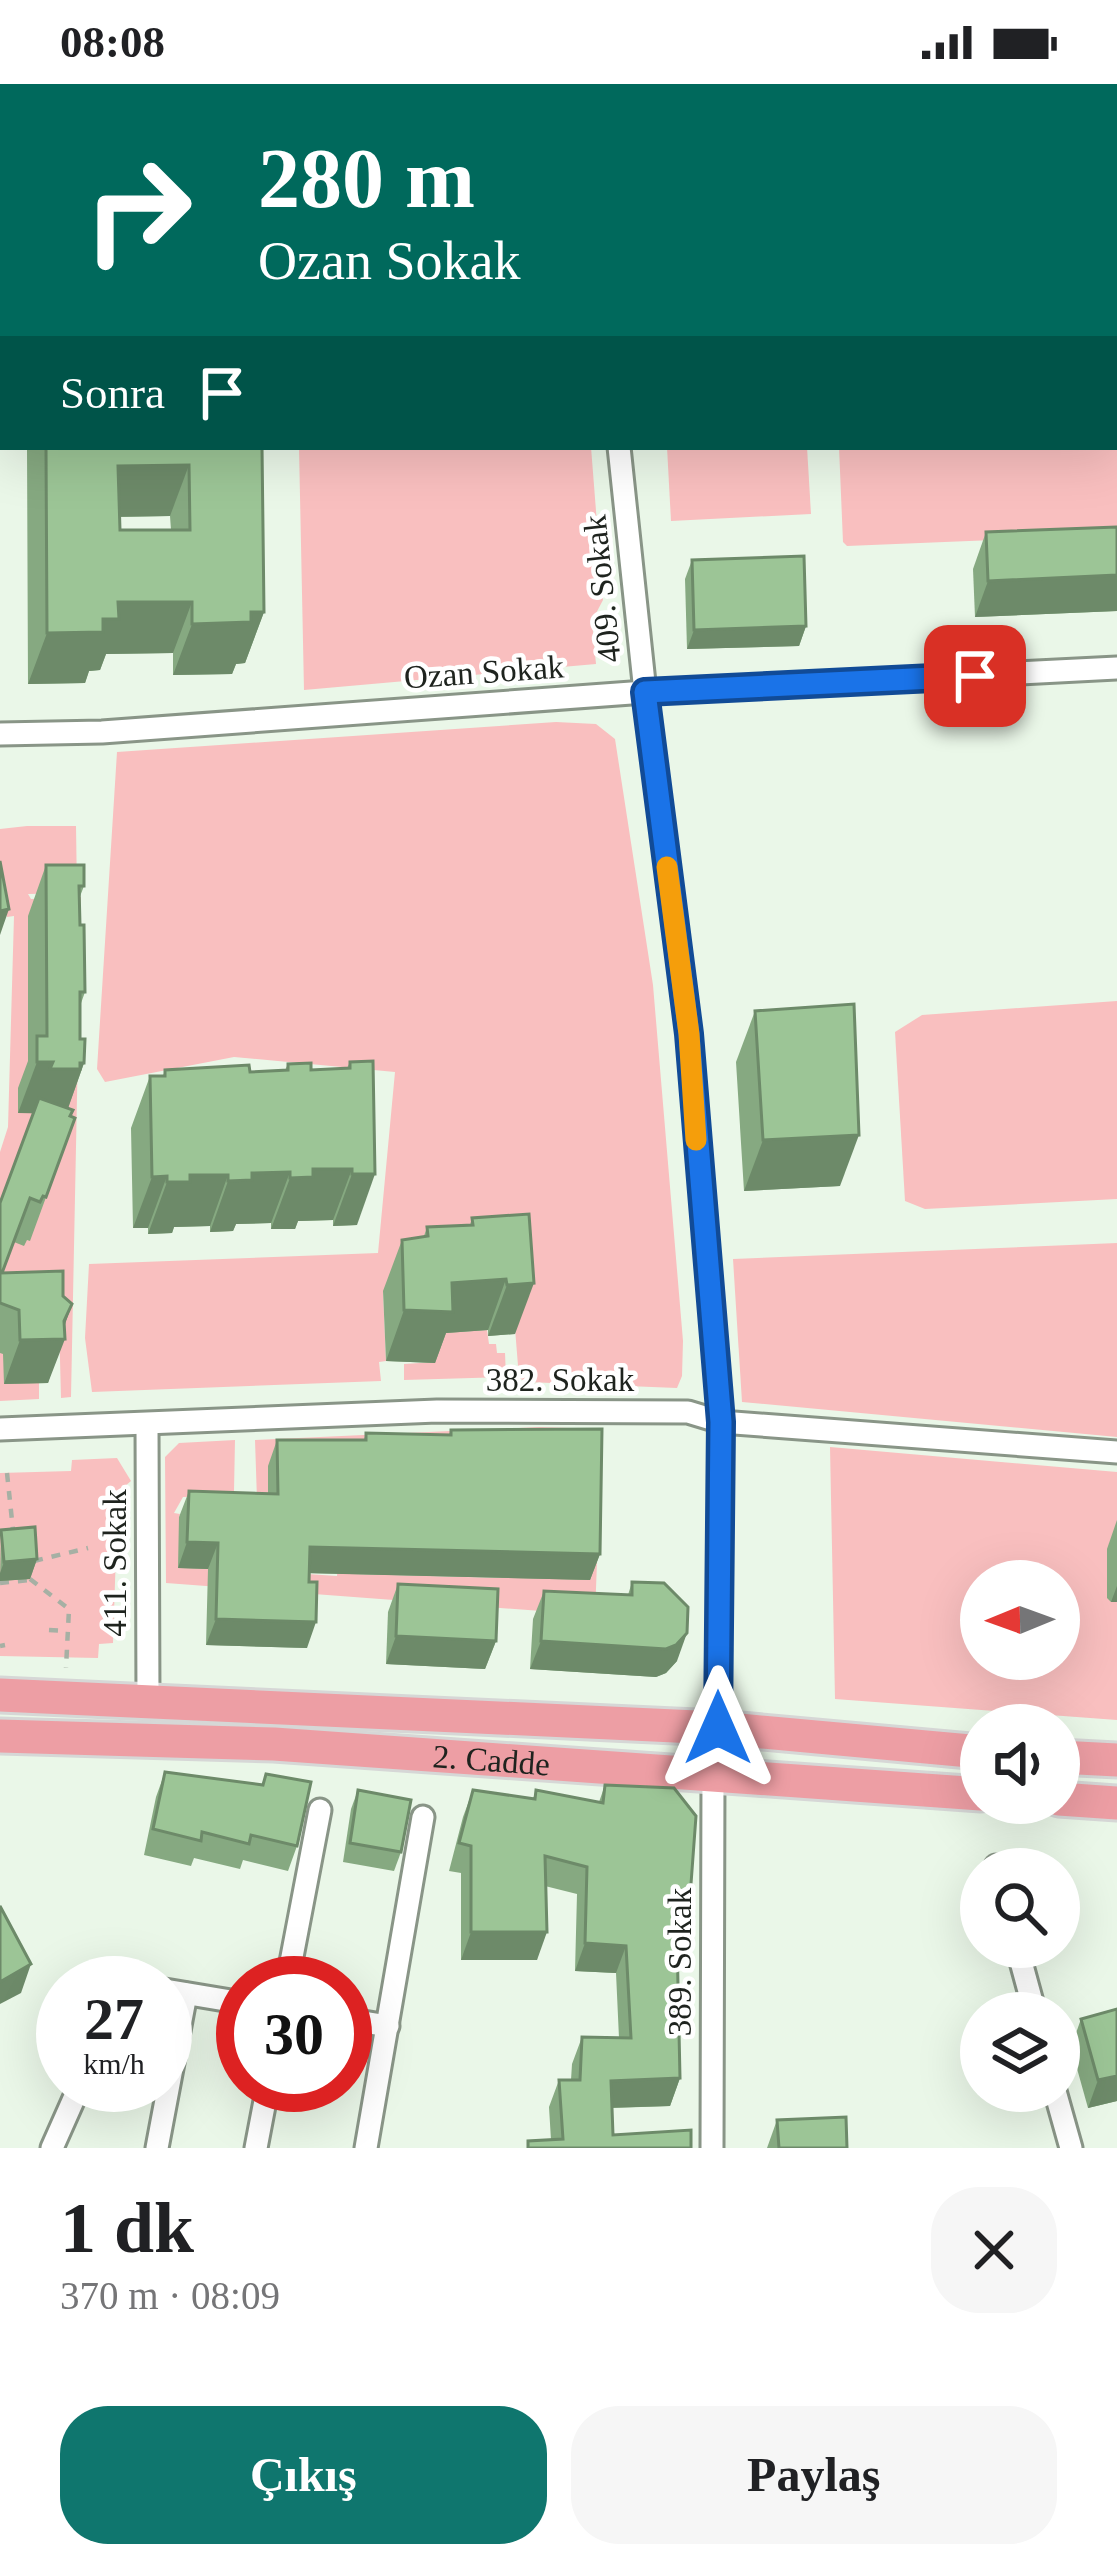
<!DOCTYPE html>
<html lang="tr">
<head>
<meta charset="utf-8">
<style>
  :root { --surface:#fff; --page:#f6f6f6; --text:#202124; --muted:#757577; --accent:#0f766e }
  body { margin:0; font-family:Georgia,serif; background:var(--page); color:var(--text); height:100vh; display:flex; flex-direction:column; font-size:45px; white-space:nowrap }
  * { box-sizing:border-box; margin:0 }
  p { font-size:39px; color:var(--muted) }
  .icon { flex:none; width:66px; height:66px; fill:none; stroke:currentColor; stroke-width:2; stroke-linecap:round; stroke-linejoin:round }
  .map { position:relative; height:2064px; overflow:hidden }
  .panel { display:flex; flex-direction:column; background:var(--surface); flex:1 }
  .panel>* { flex:none }
  .banner { position:absolute; left:0px; top:0px; width:1119px; height:366px; box-shadow:0 12px 48px #0002; background:#00695c; color:#fff; overflow:hidden }
  .needle { width:78px; rotate:269deg }
  .buttons { position:absolute; left:960px; top:1476px; display:grid; gap:24px }
  .buttons a { display:grid; place-items:center; width:120px; height:120px; border-radius:50%; background:var(--surface); box-shadow:0 12px 48px #0002; font-size:60px }
  .speed { position:absolute; left:36px; top:1872px; display:flex; gap:24px; font-size:60px; font-weight:700; text-align:center }
  .speed>* { display:grid; place-content:center; width:156px; height:156px; border-radius:50%; background:var(--surface); box-shadow:0 12px 48px #0002; line-height:1 }
  .speed small { font-size:30px; font-weight:400 }
  .speed .limit { border:18px solid #d22; background:#fff; color:#111 }
  .pin { position:absolute; display:grid; place-items:center; width:102px; height:102px; color:#fff; margin:-51px; border-radius:24px; box-shadow:0 6px 18px #0006 }
  .me { position:absolute; width:132px; margin:-66px; rotate:0deg; stroke-linejoin:round; filter:drop-shadow(0 0 9px #0008) }
  .turn { display:flex; align-items:center; gap:42px; height:252px; padding:0 60px; font-size:54px }
  .turn .icon { width:156px; height:156px; stroke-width:2.5 }
  .turn b { display:block; font-size:84px; line-height:102px }
  .then { display:flex; align-items:center; height:114px; padding:0 60px; background:#0003; gap:24px; font-size:45px }
  .round { display:grid; place-items:center; flex:none; width:126px; height:126px; border-radius:48px; background:var(--page) }
  .overview { display:flex; align-items:center; justify-content:space-between; height:204px; padding:0 60px }
  h1 { font-size:72px; font-weight:600; line-height:90px }
  .cta { display:flex; gap:24px; margin-top:auto; padding:24px 60px }
  .cta a { flex:1; height:138px; border-radius:48px; background:var(--accent); color:#fff; font-size:48px; font-weight:600; line-height:138px; text-align:center }
  .cta a+a { background:var(--page); color:var(--text) }
  .status { display:flex; justify-content:space-between; align-items:center; height:84px; padding:0 60px; background:var(--surface); direction:ltr }
  .status svg { height:33px; fill:currentColor }
  .map>svg:first-child { display:block }
  .green { fill:#f9bfbf; fill-rule:evenodd }
  .lines { fill:none; stroke-linecap:round; stroke-linejoin:round }
  .minor-casing { stroke:#899587; stroke-width:27 }
  .primary-casing { stroke:#d6d7d6; stroke-width:39 }
  .path { stroke:#a6b0a4; stroke-width:4.5; stroke-dasharray:9 9; stroke-linecap:butt }
  .minor { stroke:#fff; stroke-width:21 }
  .primary { stroke:#ed9ea4; stroke-width:33 }
  .wall { fill:#86a981; fill-rule:evenodd }
  .shaded-wall { fill:#6d8a69 }
  .building { fill:#9cc596; stroke:#6d8a69; stroke-width:3; fill-rule:evenodd }
  .route-casing { stroke:#114b97; stroke-width:30 }
  .route { stroke:#1a73e8; stroke-width:21 }
  .slow { stroke:#f59e0b; stroke-width:21 }
  .labels { text-anchor:middle; stroke-width:9; stroke-linejoin:round; paint-order:stroke }
  .street-label { font-size:33px; fill:#1e231e; stroke:#fff }
</style>
</head>
<body>
<div class="status"><b>08:08</b><svg viewBox="0 0 49 12"><path d="M0 12V9h3v3zM5 12V6h3v6zM10 12V3h3v9zM15 12V0h3v12zM26 1h20v11H26zM47 4h2v5h-2z"/></svg></div>
<div class="map">
<svg width="1117" height="2064" viewBox="0 0 1117 2064">
  <rect width="100%" height="100%" fill="#eaf7e8"/>
  <g class="green">
    <polygon points="29,0 556,0 557,3 29,3"/>
    <polygon points="634,0 1117,0 1117,131 1116,3"/>
    <polygon points="1117,146 1117,451 847,462 843,458 839,363 1116,363"/>
    <polygon points="299,363 591,363 603,516 592,537 596,580 304,606"/>
    <polygon points="667,363 807,363 811,430 671,437"/>
    <polygon points="556,638 596,640 615,655 653,901 683,1257 682,1292 677,1304 527,1298 519,1294 510,1182 458,1248 487,1246 489,1260 496,1260 497,1269 505,1269 506,1293 404,1296 404,1280 435,1278 383,1208 386,1277 379,1278 381,1297 92,1308 85,1254 89,1180 378,1169 395,988 234,973 105,998 97,985 117,668"/>
    <polygon points="27,742 76,742 77,809 28,810 31,815 81,813 71,1313 61,1314 59,1237 39,1299 39,1315 0,1317 0,1068 8,1043 14,832 7,833 0,812 0,745"/>
    <polygon points="1117,917 1117,1115 925,1125 905,1117 895,948 922,931"/>
    <polygon points="1117,1159 1117,1353 742,1318 733,1175"/>
    <polygon points="539,1343 602,1345 595,1531 166,1499 165,1373 179,1359 235,1356 234,1407 229,1412 183,1413 174,1429 180,1430 179,1433 247,1486 337,1492 339,1454 354,1451 353,1490 502,1494 269,1382 268,1419 257,1416 255,1356"/>
    <path d="M 830,1363 L 1117,1388 L 1117,1636 L 835,1615 ZM 981,1497 L 1059,1497 L 1059,1575 L 981,1575 Z"/>
    <polygon points="117,1374 131,1397 118,1408 113,1559 99,1560 98,1574 0,1572 0,1389 71,1387 72,1376"/>
  </g>
  <g class="lines">
    <defs>
      <g id="minor">
        <polyline points="579,0 579,3"/>
        <polyline points="11,3 12,0"/>
        <polyline points="0,106 3,106"/>
        <polyline points="0,195 3,151"/>
        <polyline points="619,363 645,608 689,950 721,1338 718,1644"/>
        <polyline points="0,650 102,648 645,608 1117,584"/>
        <polyline points="147,1342 148,1616"/>
        <polyline points="0,1345 437,1327 688,1328 721,1338 1117,1368"/>
        <polyline points="996,1782 996,1785"/>
        <polyline points="1017,1863 1035,1929"/>
        <polyline points="287,1899 320,1726"/>
        <polyline points="165,1906 243,1919"/>
        <polyline points="345,1935 388,1942"/>
        <polyline points="1055,2007 1071,2064"/>
        <polyline points="52,2064 80,2001"/>
        <polyline points="157,2064 186,1910"/>
        <polyline points="256,2064 268,2001"/>
        <polyline points="366,2064 423,1733"/>
        <polyline points="712,2064 713,1691"/>
      </g>
      <g id="primary">
        <polyline points="0,1611 718,1644 981,1668"/>
        <path id="s1" d="M 0,1652 L 274,1660 L 981,1710"/>
        <polyline points="1059,1673 1117,1676"/>
        <polyline points="1059,1715 1117,1719"/>
      </g>
    </defs>
    <use href="#minor" class="minor-casing"/>
    <use href="#primary" class="primary-casing"/>
    <g class="path">
      <polyline points="7,1389 13,1446"/>
      <polyline points="34,1477 88,1464"/>
      <polyline points="30,1495 69,1525 66,1584"/>
      <polyline points="0,1499 30,1496"/>
      <polyline points="49,1546 67,1547"/>
      <polyline points="0,1562 5,1561"/>
      <polyline points="1000,1729 1036,1732"/>
    </g>
    <use href="#minor" class="minor"/>
    <use href="#primary" class="primary"/>
  </g>
  <g class="wall">
    <path d="M 27,363 L 262,363 L 264,528 L 245,579 L 236,580 L 232,590 L 173,591 L 173,569 L 106,570 L 100,586 L 89,587 L 85,599 L 28,600 ZM 170,432 L 171,446 L 120,446 L 120,433 Z"/>
    <polygon points="1117,443 1117,527 975,533 973,485 986,448"/>
    <polygon points="692,476 806,542 799,562 687,565 685,495"/>
    <polygon points="46,781 84,802 79,815 85,908 80,922 80,955 84,979 68,1024 70,1032 75,1034 30,1157 27,1156 24,1162 14,1158 2,1189 64,1243 48,1299 4,1300 3,1270 0,1269 0,1119 34,1029 18,1029 18,1004 28,977 28,832"/>
    <polygon points="755,927 840,1102 744,1107 736,978"/>
    <polygon points="350,978 357,1141 333,1142 333,1136 298,1137 295,1145 271,1145 271,1139 236,1140 233,1147 210,1148 210,1142 174,1143 172,1149 148,1150 148,1144 133,1144 131,1044 150,992 163,992 165,986 250,988 285,986 288,980 311,986 347,984"/>
    <polygon points="529,1130 515,1250 488,1252 488,1246 446,1249 435,1279 386,1277 383,1207 402,1156 424,1152 427,1143 470,1141 472,1134"/>
    <polygon points="451,1346 600,1470 590,1496 309,1489 307,1564 206,1561 208,1485 178,1484 179,1433 189,1407 268,1410 268,1382 277,1356 364,1356 366,1349 449,1351"/>
    <polygon points="1117,1436 1117,1518 1111,1518 1107,1514 1107,1465"/>
    <polygon points="1,1446 37,1475 30,1495 0,1497"/>
    <polygon points="632,1498 677,1577 666,1589 656,1593 530,1585 533,1535 544,1507 628,1511"/>
    <polygon points="398,1500 496,1557 485,1585 386,1580 388,1528"/>
    <polygon points="165,1688 262,1700 266,1690 297,1762 288,1787 243,1776 240,1785 194,1774 191,1782 144,1771 156,1713"/>
    <polygon points="605,1701 687,1854 678,1878 680,1994 670,2022 612,2024 613,2051 551,2056 549,2023 559,1996 571,1996 572,1980 582,1953 619,1954 616,1889 575,1887 577,1810 545,1802 537,1876 461,1876 461,1789 449,1787 463,1733 473,1706 533,1715 536,1706 599,1718"/>
    <polygon points="358,1706 401,1768 394,1787 343,1778 351,1725"/>
    <polygon points="1081,1935 1117,2017 1088,2024 1071,1963"/>
    <polygon points="777,2036 847,2064 767,2064"/>
  </g>
  <g class="shaded-wall">
    <polygon points="189,381 170,432 99,433 118,382"/>
    <polygon points="1117,491 1117,527 975,533 988,497"/>
    <polygon points="118,518 192,518 173,569 106,570 100,586 89,587 85,599 28,600 47,549 103,535"/>
    <polygon points="251,528 264,528 245,579 236,580 232,590 173,591 192,540"/>
    <polygon points="806,542 799,562 687,565 694,546"/>
    <polygon points="9,825 0,851 0,827"/>
    <polygon points="37,978 84,979 66,1030 18,1029"/>
    <polygon points="859,1051 840,1102 744,1107 763,1056"/>
    <polygon points="313,1085 352,1085 333,1136 298,1137 295,1145 271,1145 290,1094"/>
    <polygon points="290,1088 271,1139 236,1140 233,1147 210,1148 228,1097 252,1089"/>
    <polygon points="352,1090 375,1090 357,1141 333,1142"/>
    <polygon points="190,1091 228,1091 210,1142 174,1143 172,1149 148,1150 167,1098"/>
    <polygon points="167,1092 148,1144 133,1144 152,1093"/>
    <polygon points="506,1195 488,1246 446,1249 435,1279 386,1277 404,1226 452,1199"/>
    <polygon points="534,1199 515,1250 488,1252 507,1201"/>
    <polygon points="72,1220 60,1255 65,1255 48,1299 4,1300 20,1256 64,1237"/>
    <polygon points="187,1458 218,1459 208,1485 178,1484"/>
    <polygon points="310,1463 600,1470 590,1496 301,1489"/>
    <polygon points="37,1475 30,1495 0,1497 0,1489 4,1478"/>
    <polygon points="1117,1502 1117,1518 1111,1518"/>
    <polygon points="216,1535 316,1538 307,1564 206,1561"/>
    <polygon points="687,1549 677,1577 666,1589 656,1593 530,1585 541,1557"/>
    <polygon points="396,1552 496,1557 485,1585 386,1580"/>
    <polygon points="471,1848 547,1848 537,1876 461,1876"/>
    <polygon points="677,1854 687,1854 677,1881"/>
    <polygon points="585,1859 626,1862 616,1889 575,1887"/>
    <polygon points="31,1880 21,1909 0,1920 0,1898"/>
    <polygon points="1117,1992 1117,2017 1088,2024 1098,1996"/>
    <polygon points="680,1994 670,2022 602,2024 611,1997"/>
  </g>
  <g class="building">
    <path d="M 46,363 L 262,363 L 264,528 L 251,528 L 251,538 L 192,540 L 192,518 L 118,518 L 119,535 L 103,535 L 103,548 L 47,549 ZM 189,381 L 190,446 L 120,446 L 118,382 Z"/>
    <polygon points="1117,443 1117,491 988,497 986,448"/>
    <polygon points="804,472 806,542 694,546 692,476"/>
    <polygon points="0,777 9,825 0,827"/>
    <polygon points="46,781 84,781 84,802 79,802 80,841 84,841 85,908 80,908 80,955 85,955 84,979 80,979 80,985 50,985 53,978 37,978 37,952 47,952"/>
    <polygon points="854,920 859,1051 763,1056 755,927"/>
    <polygon points="373,977 375,1090 352,1090 352,1085 313,1085 313,1093 290,1094 290,1088 252,1089 252,1096 228,1097 228,1091 190,1091 190,1098 167,1098 167,1092 152,1093 150,992 165,992 165,986 249,981 250,988 288,986 288,980 311,979 311,986 350,984 350,978"/>
    <polygon points="39,1014 73,1026 70,1032 75,1034 46,1113 43,1112 40,1118 30,1114 2,1189 63,1187 63,1212 72,1220 64,1237 65,1255 20,1256 19,1226 0,1219 0,1119"/>
    <polygon points="529,1130 534,1199 507,1201 506,1195 452,1199 453,1228 404,1226 402,1156 428,1152 427,1143 473,1141 472,1134"/>
    <polygon points="602,1345 600,1470 310,1463 309,1498 317,1498 316,1538 216,1535 218,1459 187,1458 189,1407 278,1410 277,1356 366,1356 366,1349 451,1351 451,1346"/>
    <polygon points="35,1443 37,1475 4,1478 1,1446"/>
    <polygon points="632,1498 664,1499 688,1523 687,1549 676,1561 666,1565 541,1557 544,1507 632,1511"/>
    <polygon points="398,1500 498,1505 496,1557 396,1552"/>
    <polygon points="165,1688 263,1701 266,1690 311,1698 297,1762 251,1751 249,1760 202,1748 201,1757 153,1745"/>
    <polygon points="605,1701 674,1704 696,1732 687,1854 677,1854 680,1994 611,1997 613,2051 691,2046 691,2064 528,2064 528,2057 563,2055 559,1996 580,1996 582,1953 631,1954 626,1862 585,1859 587,1783 545,1772 547,1848 471,1848 471,1762 459,1759 473,1706 535,1715 536,1706 603,1719"/>
    <polygon points="358,1706 411,1716 401,1768 350,1759"/>
    <polygon points="0,1822 31,1880 0,1898"/>
    <polygon points="1117,1925 1117,1992 1098,1996 1081,1935"/>
    <polygon points="846,2033 847,2064 779,2064 777,2036"/>
  </g>
  <g class="lines">
    <defs>
      <polyline id="route" points="718,1644 721,1338 689,950 645,608 975,592"/>
    </defs>
    <use href="#route" class="route-casing"/>
    <use href="#route" class="route"/>
    <polyline class="slow" points="667,783 689,950 696,1056"/>
  </g>
  <g class="labels">
    <g class="street-label">
      <text transform="translate(601 505) rotate(-96)" y="12">409. Sokak</text>
      <text transform="translate(484 587) rotate(-4)" y="12">Ozan Sokak</text>
      <text x="560" y="1307">382. Sokak</text>
      <text transform="translate(114 1479) rotate(-90)" y="12">411. Sokak</text>
      <text dy="12" stroke="none"><textPath href="#s1" startOffset="492">2. Cadde</textPath></text>
      <text transform="translate(679 1878) rotate(-90)" y="12">389. Sokak</text>
    </g>
  </g>
</svg>
<div class="buttons">
<a><svg class="needle" viewBox="-14 -14 28 28"><path d="M0-13l5 13h-10z" fill="#e53935"/><path d="M0 13l5-13h-10z" fill="#757577"/></svg></a>
<a><svg class="icon" aria-label="sound" viewBox="0 0 24 24"><path d="M4 9h4l5-4v14l-5-4H4zM17 9q2 3 0 6"/></svg></a>
<a><svg class="icon" aria-label="search" viewBox="0 0 24 24"><circle cx="10" cy="10" r="6"/><path d="M15 15l6 6"/></svg></a>
<a><svg class="icon" aria-label="layers" viewBox="0 0 24 24"><path d="M12 4l9 5-9 5-9-5zM3 14l9 5 9-5"/></svg></a>
</div>
<div class="speed"><div>27<small>km/h</small></div><div class="limit">30</div></div>
<div class="pin" style="left:975px;top:592px;background:#d93025"><svg class="icon" aria-label="arrive" viewBox="0 0 24 24"><path d="M6 21V4h12l-3 4 3 4H6"/></svg></div>
<svg class="me" style="left:718px;top:1644px" viewBox="-20 -20 40 40"><path d="M0-17L14 15 0 8-14 15z" fill="#1a73e8" stroke="#fff" stroke-width="4"/></svg>
<div class="banner">
<div class="turn"><svg class="icon" aria-label="right" viewBox="0 0 24 24"><path d="M7 20v-9h11M14 6l5 5-5 5"/></svg><div><b>280 m</b>Ozan Sokak</div></div>
<div class="then">Sonra<svg class="icon" aria-label="arrive" viewBox="0 0 24 24"><path d="M6 21V4h12l-3 4 3 4H6"/></svg></div>
</div>
</div>
<section class="panel">
<div class="overview"><div><h1>1 dk</h1><p>370 m · 08:09</p></div><a class="round"><svg class="icon" aria-label="close" viewBox="0 0 24 24"><path d="M6 6l12 12M18 6L6 18"/></svg></a></div>
<div class="cta"><a>Çıkış</a><a>Paylaş</a></div>
</section>
</body>
</html>
